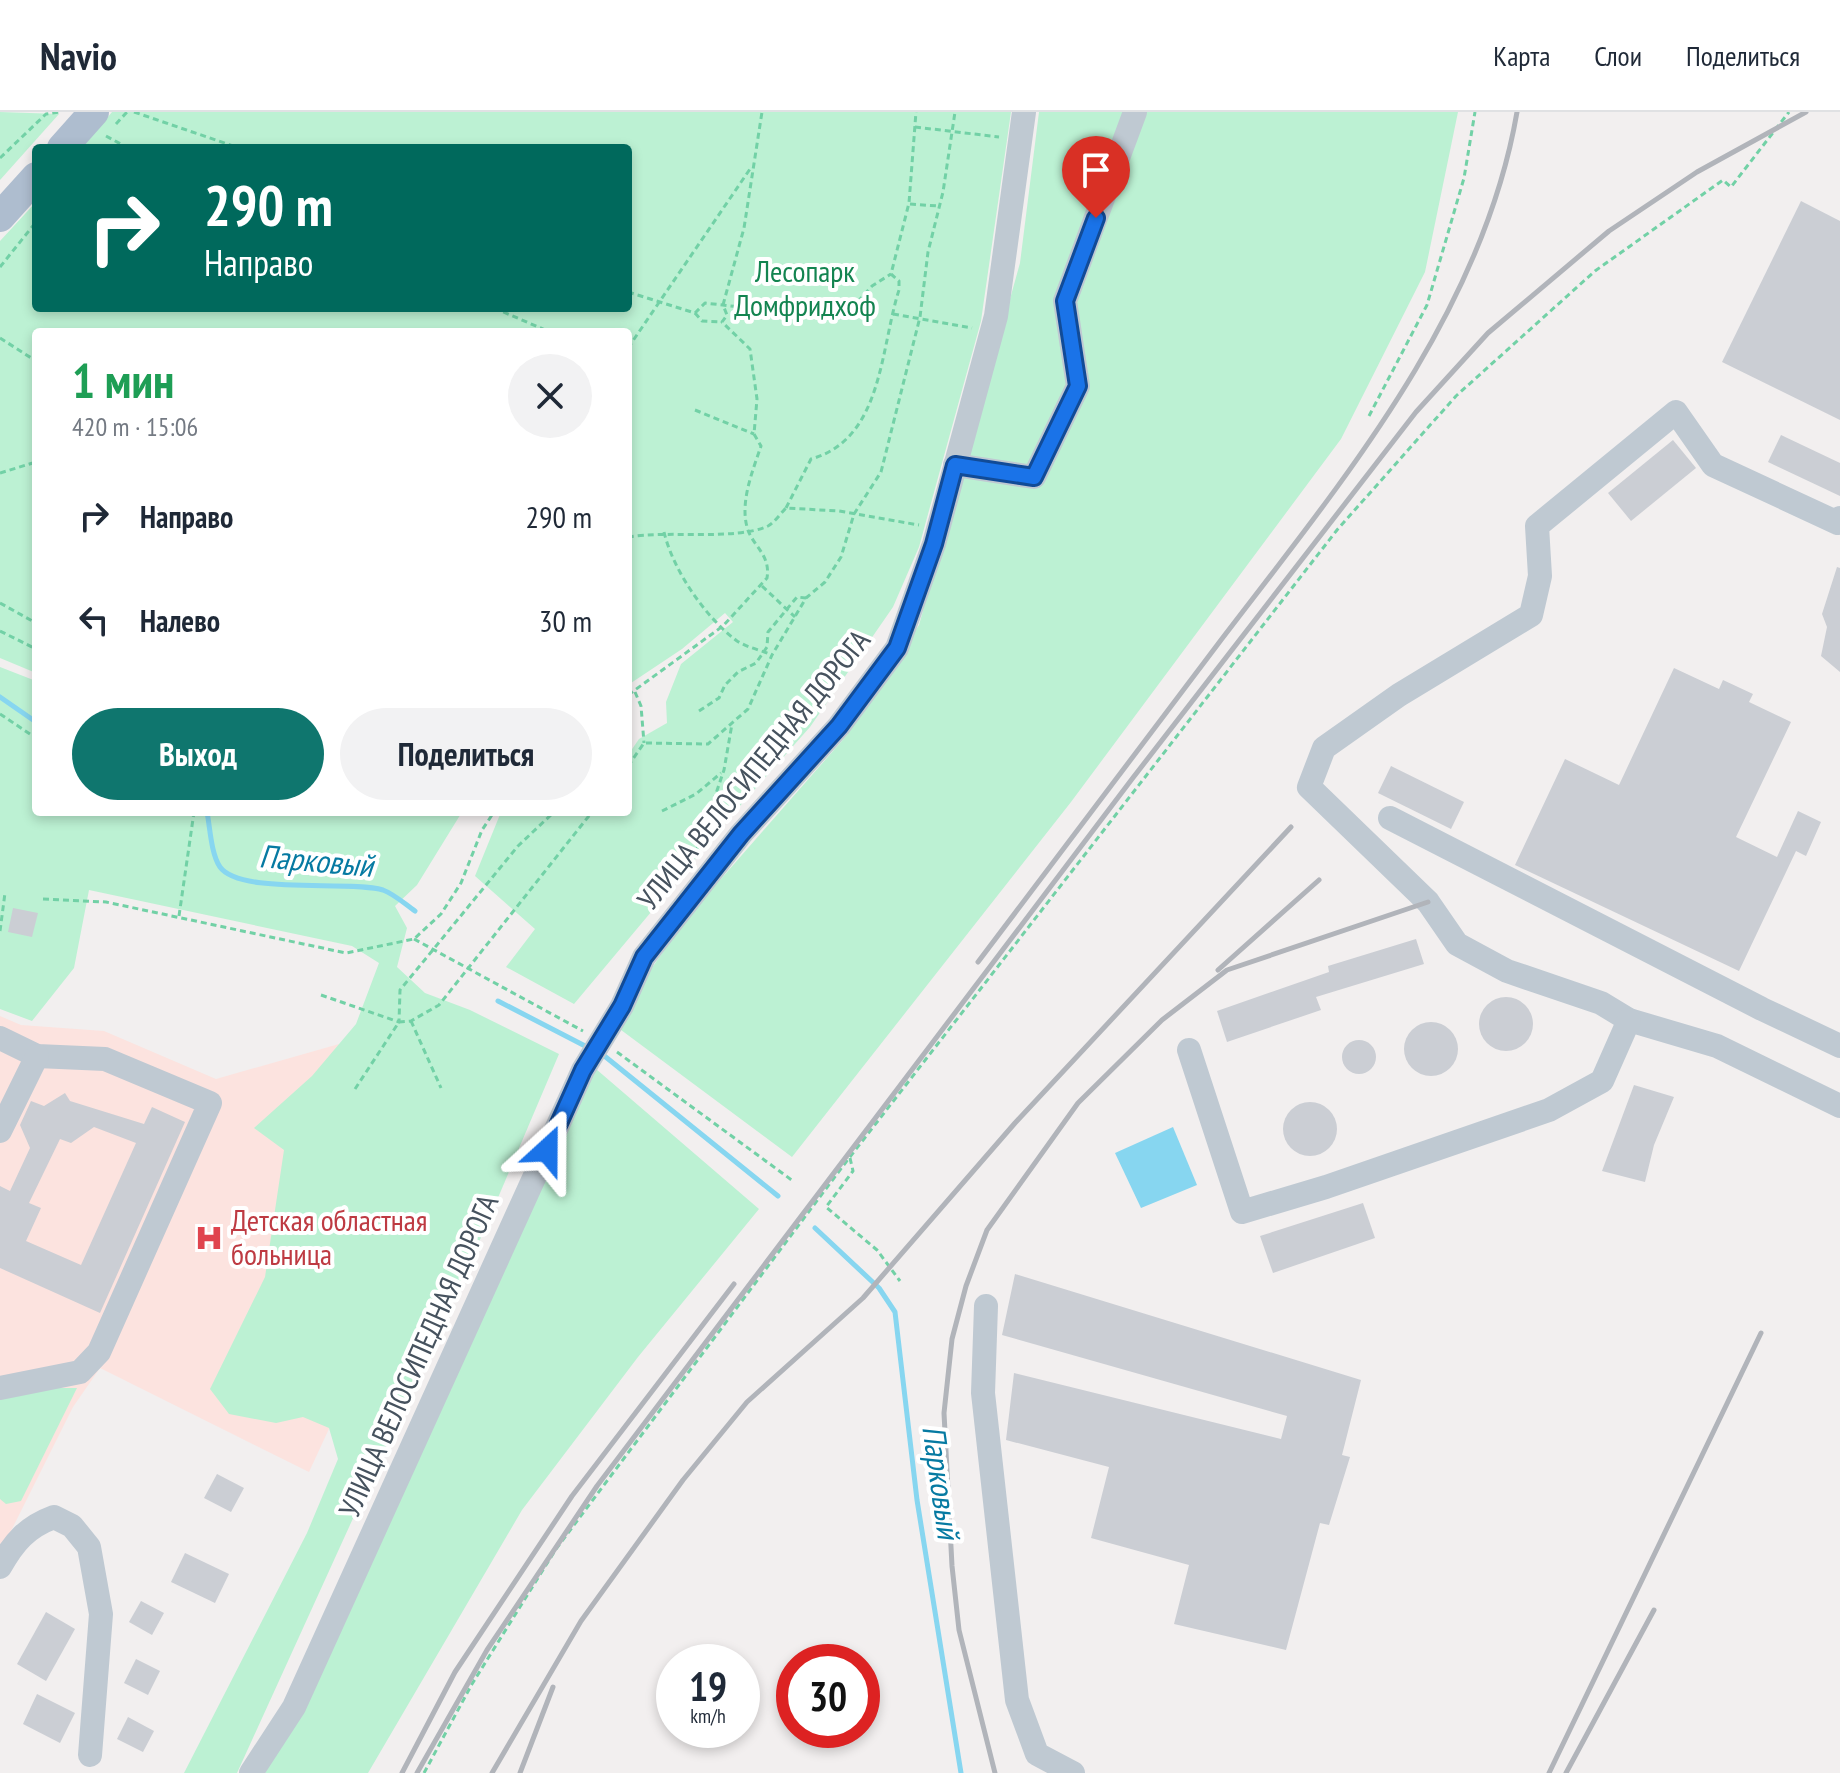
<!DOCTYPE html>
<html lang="ru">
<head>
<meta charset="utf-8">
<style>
  :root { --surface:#fff; --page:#f2f2f3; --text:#1f2937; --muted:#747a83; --line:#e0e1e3; --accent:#0f766e }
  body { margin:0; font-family:"PT Sans Narrow",sans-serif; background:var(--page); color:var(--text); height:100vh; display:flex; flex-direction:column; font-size:30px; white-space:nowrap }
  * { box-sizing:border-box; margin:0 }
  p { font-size:26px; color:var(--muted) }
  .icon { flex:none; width:44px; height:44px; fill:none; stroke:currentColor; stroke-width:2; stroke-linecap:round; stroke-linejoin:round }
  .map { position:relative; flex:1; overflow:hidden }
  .side { position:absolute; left:32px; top:216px; width:600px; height:488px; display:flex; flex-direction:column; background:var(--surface); border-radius:8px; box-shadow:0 4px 12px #0003 }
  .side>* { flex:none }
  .banner { position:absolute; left:32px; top:32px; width:600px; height:168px; border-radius:8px; box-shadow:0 4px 12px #0003; background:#00695c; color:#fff; overflow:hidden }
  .speed { position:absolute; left:656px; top:1532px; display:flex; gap:16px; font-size:40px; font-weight:700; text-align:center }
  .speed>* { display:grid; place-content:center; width:104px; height:104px; border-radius:50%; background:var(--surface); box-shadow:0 4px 12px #0003; line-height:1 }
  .speed small { font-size:20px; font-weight:400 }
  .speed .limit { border:12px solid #d22; background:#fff; color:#111 }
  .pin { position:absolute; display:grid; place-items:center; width:68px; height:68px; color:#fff; margin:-82px -34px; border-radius:50% 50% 50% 0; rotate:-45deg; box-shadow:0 0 8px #0007 }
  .pin .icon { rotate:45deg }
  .me { position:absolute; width:88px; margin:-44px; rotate:24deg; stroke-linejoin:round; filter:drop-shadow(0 0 6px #0008) }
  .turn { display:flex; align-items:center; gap:28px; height:168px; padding:0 40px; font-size:36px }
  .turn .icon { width:104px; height:104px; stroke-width:2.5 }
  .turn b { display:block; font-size:56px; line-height:68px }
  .round { display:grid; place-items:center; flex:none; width:84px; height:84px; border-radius:42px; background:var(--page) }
  .summary { display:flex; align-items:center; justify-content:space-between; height:136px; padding:0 40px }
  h1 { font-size:48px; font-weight:700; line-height:60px; color:#1e9e55 }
  .button { display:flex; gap:16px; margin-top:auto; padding:16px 40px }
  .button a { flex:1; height:92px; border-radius:48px; background:var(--accent); color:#fff; font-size:32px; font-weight:700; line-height:92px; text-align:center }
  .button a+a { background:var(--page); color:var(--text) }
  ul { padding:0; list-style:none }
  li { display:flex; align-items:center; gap:24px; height:104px; padding:0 40px }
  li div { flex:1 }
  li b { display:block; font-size:30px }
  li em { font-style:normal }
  header { display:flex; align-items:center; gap:48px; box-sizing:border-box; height:112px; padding:0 40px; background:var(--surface); border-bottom:2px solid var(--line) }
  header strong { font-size:38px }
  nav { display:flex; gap:44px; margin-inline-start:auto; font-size:28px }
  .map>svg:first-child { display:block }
  .medical { fill:#fce3df }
  .green { fill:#bcf1d3 }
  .water { fill:#87d6f0 }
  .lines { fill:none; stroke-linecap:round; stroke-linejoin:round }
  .stream { stroke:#87d6f0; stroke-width:5 }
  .building { fill:#cbced4; fill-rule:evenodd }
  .path { stroke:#72d1a6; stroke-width:3; stroke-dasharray:6 4; stroke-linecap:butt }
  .minor { stroke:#bfc9d2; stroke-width:24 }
  .major { stroke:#aebdcf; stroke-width:30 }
  .rail { stroke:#b1b4ba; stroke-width:5 }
  .route-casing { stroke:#114b97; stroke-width:20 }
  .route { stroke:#1a73e8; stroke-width:14 }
  .labels { text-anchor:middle; stroke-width:8; stroke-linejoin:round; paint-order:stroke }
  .park-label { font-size:30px; fill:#138450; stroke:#fff }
  .street-label { font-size:30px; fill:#46525e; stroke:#fff }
  .health-label { font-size:30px; fill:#be3a42; stroke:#fff; text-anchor:start }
  .water-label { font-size:32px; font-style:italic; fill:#067aa2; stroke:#fff }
</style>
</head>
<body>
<header>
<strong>Navio</strong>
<nav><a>Карта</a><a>Слои</a><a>Поделиться</a></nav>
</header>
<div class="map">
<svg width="1840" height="1661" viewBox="0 0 1840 1661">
  <rect width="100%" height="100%" fill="#f2efef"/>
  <polygon class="medical" points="0,904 21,913 104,919 216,967 339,932 477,997 309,1360 100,1256 73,1295 0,1441"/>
  <g class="green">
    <polygon points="0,0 59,2 0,68"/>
    <polygon points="112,0 1011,0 981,209 919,435 893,495 810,615 739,695 574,892 506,855 535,817 475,764 501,700 628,700 628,643 639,627 667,611 666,590 681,552 733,510 725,501 682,537 628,573 628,220 36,220 36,561 0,546 0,129 36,90 36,196 628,196 628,36 82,36"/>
    <polygon points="1039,0 1458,0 1425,160 1341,327 1071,690 792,1045 613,912 685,808 847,623 919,513 1020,151"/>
    <polygon points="0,555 36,569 36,700 462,700 417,773 395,794 407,816 397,855 425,881 470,898 559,942 483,1121 237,1661 184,1661 307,1421 338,1347 329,1316 303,1305 276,1311 229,1302 210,1277 265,1165 284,1038 254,1016 312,964 356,912 379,851 352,834 89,778 74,856 32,909 0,897"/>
    <polygon points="589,951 759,1097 638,1245 522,1398 368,1661 265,1661"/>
    <polygon points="35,1276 77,1276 21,1389 6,1392 0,1387 0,1287"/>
  </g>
  <polygon class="water" points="1173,1015 1197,1073 1141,1096 1115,1041"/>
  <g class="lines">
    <g class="stream">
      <polyline points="0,585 36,610"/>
      <path d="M 207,700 C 210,715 211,742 220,755 C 240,783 349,768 383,778 C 394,782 405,792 415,799"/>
      <polyline points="498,889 589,936"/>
      <polyline points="602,942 778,1084"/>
      <polyline points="815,1116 879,1176 895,1200 917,1388 961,1661"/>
    </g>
  </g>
  <g class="building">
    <polygon points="1801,89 1840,109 1840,308 1722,250"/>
    <polygon points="1781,323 1840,351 1840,384 1768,350"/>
    <polygon points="1673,328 1696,356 1631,409 1608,381"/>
    <polygon points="1837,455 1840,456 1840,560 1821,544 1827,515 1822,502"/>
    <polygon points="1674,556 1719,577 1723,568 1753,582 1749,590 1791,610 1736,725 1777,745 1798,699 1821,710 1806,744 1796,739 1739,859 1515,753 1565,647 1619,673"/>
    <polygon points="1391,654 1464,690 1451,717 1378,681"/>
    <polygon points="13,796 38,801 32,825 8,820"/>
    <polygon points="1416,827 1424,852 1316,885 1321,898 1227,930 1217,899 1329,860 1328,854"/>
    <circle cx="1506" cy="912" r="27"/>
    <circle cx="1431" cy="937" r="27"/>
    <circle cx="1359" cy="945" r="17"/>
    <polygon points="1634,973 1674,985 1654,1033 1645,1070 1602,1059"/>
    <path d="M 65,981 L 70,989 L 144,1012 L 152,995 L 185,1010 L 100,1201 L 0,1156 L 0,1074 L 10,1079 L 30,1036 L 20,1013 L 31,989 L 44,994 ZM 94,1015 L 136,1031 L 81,1153 L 26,1129 L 41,1096 L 29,1091 L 60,1027 L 71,1031 Z"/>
    <circle cx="1310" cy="1017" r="27"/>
    <polygon points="1363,1091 1375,1126 1273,1161 1260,1124"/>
    <polygon points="1015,1162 1361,1268 1342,1343 1350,1345 1329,1413 1320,1411 1286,1538 1174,1512 1189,1453 1091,1426 1109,1355 1006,1328 1014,1261 1281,1327 1287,1304 1002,1223"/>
    <polygon points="217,1362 244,1376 231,1400 204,1386"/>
    <polygon points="185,1441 229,1462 215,1491 171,1470"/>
    <polygon points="141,1489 164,1501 152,1523 129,1510"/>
    <polygon points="46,1500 75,1517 46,1569 17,1552"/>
    <polygon points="136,1547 160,1559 148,1583 124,1571"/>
    <polygon points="37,1582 75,1601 60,1631 23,1612"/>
    <polygon points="128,1605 154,1619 143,1640 117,1627"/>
  </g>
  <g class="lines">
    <g class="path">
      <polyline points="134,0 239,36"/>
      <polyline points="116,12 127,0"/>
      <polyline points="915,15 999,25"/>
      <polyline points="106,24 128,36"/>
      <polyline points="0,46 46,2 60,0"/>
      <polyline points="910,92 938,94"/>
      <polyline points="0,155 36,110"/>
      <polyline points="628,180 695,201 705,191 749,196 780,192 853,195 872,174 891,162"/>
      <polyline points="494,196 550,220"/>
      <polyline points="695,201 702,209 722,210"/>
      <polyline points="893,202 972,216"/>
      <polyline points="0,226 36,249"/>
      <polyline points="628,236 750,57"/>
      <polyline points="628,260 629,260"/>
      <polyline points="695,298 754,322"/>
      <polyline points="1369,304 1427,193 1464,66 1475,0"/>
      <polyline points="0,361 36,350"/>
      <path d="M 786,396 L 811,347 C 883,327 880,237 899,178 L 899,169 L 891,162 L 909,91 L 916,0"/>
      <path d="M 664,420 C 673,458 705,505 737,529 C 748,536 761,538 772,543"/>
      <path d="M 628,425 C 668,418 735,429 768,414 C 774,411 780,402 786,396 L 839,399 L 919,413"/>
      <polyline points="762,474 795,505"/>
      <polyline points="0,491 36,511"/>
      <polyline points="0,519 36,537"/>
      <polyline points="635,580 641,594 644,631"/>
      <path d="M 628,583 L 723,514 L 767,466 C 771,442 752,434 747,415 C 740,389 753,358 761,334 L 754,322 L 757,287 L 750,237 L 722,210 L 727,203 L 723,193 L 744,116 L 762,0"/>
      <polyline points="699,599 719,586 725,573 738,560 756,551 767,535 768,520 797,485 806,486"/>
      <polyline points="0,602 36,626"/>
      <polyline points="628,654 644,631 708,632 748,597 772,543 806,486 825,470 841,445 854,402 881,360 920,205 928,140 943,80 955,0"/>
      <polyline points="662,699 696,682 721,661"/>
      <polyline points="694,746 724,658 732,612"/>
      <polyline points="43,787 106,790 346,841 414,827 441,802 461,771 482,718 494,700"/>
      <polyline points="179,804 194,700"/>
      <polyline points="0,819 5,781"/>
      <polyline points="414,827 583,919"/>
      <polyline points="321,883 399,910 400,878 518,734 554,700"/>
      <polyline points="411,909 441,976"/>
      <polyline points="617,940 793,1069"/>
      <polyline points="355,977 399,910 411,909 439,893 592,700"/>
      <polyline points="850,1046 853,1059 826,1095 877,1138 900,1169"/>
      <polyline points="424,1661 472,1572 556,1437 846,1050 1337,418 1456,284 1595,159 1723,68 1731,75 1789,0"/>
    </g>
    <g class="minor">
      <polyline points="955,353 1034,365 1078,274 1065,189 1135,0"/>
      <polyline points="1840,406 1838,411 1713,353 1676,300 1537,414 1540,464 1531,503 1399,583 1324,636 1309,675 1428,790 1457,832 1507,859 1601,891 1629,908 1717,934 1840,994"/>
      <polyline points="1390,706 1762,897 1840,934"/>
      <polyline points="0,926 37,944 105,947 210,991 99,1240 80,1260 0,1276"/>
      <polyline points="1189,938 1242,1100 1326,1075 1549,998 1602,969 1629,908"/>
      <polyline points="0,1019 37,944"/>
      <polyline points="986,1194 983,1281 1017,1588 1037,1642 1073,1661"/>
      <path d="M 0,1455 C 14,1430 27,1415 54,1405 L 72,1414 L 89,1435 L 101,1502 L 90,1643"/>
      <polyline points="251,1661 294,1595 583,958 622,894 644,845 741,722 839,614 897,536 934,432 996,204 1024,0"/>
    </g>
    <g class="major">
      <polyline points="62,36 94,0"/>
      <polyline points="0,105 36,65"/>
    </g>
    <g class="rail">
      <path d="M 978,850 C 1058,744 1138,638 1218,532 C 1340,372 1482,204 1517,0"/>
      <polyline points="1218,858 1319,768"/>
      <polyline points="402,1661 455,1560 572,1384 734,1172"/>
      <polyline points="417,1661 487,1538 597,1374 1132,667 1416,300 1488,221 1609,119 1697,60 1806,0"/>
      <polyline points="492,1661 581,1509 683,1368 747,1290 863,1186 1015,1011 1291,715"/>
      <polyline points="520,1661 553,1575"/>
      <polyline points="995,1661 959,1518 952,1454 944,1301 952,1227 966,1174 987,1118 1078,991 1162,908 1227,858 1428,790"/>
      <polyline points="1549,1661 1761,1221"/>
      <polyline points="1566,1661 1654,1498"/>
    </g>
  </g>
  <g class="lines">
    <defs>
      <polyline id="route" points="547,1038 583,958 622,894 644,845 741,722 839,614 897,536 934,432 955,353 1034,365 1078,274 1065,189 1096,106"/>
    </defs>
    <use href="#route" class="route-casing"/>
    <use href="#route" class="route"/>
  </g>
  <defs>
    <symbol id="hospital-bare" viewBox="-9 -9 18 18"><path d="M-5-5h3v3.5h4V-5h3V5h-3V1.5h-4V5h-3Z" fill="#e0444e" stroke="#fff" stroke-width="2.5" paint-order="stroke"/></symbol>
  </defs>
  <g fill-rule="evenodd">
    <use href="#hospital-bare" x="189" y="1106" width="40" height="40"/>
  </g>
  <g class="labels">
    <g class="park-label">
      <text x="805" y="170">Лесопарк<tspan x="805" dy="34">Домфридхоф</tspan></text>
    </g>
    <g class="street-label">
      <text transform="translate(754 658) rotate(-51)" y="10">УЛИЦА ВЕЛОСИПЕДНАЯ ДОРОГА</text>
      <text transform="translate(419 1244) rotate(-66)" y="10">УЛИЦА ВЕЛОСИПЕДНАЯ ДОРОГА</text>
    </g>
    <g class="health-label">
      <text x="231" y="1119">Детская областная<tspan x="231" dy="34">больница</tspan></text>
    </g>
    <g class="water-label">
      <text transform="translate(316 749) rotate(5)" y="11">Парковый</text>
      <text transform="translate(941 1370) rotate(82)" y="11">Парковый</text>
    </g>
  </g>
</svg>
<div class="speed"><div>19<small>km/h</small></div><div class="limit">30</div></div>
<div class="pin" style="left:1096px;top:106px;background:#d93025"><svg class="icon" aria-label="arrive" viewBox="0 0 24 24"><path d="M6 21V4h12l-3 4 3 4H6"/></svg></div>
<svg class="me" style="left:547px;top:1038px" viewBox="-20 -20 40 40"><path d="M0-17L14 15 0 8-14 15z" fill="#1a73e8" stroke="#fff" stroke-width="4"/></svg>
<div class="banner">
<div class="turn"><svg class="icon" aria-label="right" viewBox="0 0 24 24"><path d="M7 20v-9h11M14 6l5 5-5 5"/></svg><div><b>290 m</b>Направо</div></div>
</div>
<section class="side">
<div class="summary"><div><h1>1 мин</h1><p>420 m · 15:06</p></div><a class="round"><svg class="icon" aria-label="close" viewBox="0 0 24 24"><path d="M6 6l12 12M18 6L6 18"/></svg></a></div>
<ul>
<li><svg class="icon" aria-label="right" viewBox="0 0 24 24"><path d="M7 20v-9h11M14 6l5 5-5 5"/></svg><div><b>Направо</b></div><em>290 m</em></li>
<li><svg class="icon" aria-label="left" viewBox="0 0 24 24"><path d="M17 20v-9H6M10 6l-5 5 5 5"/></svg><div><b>Налево</b></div><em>30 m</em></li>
</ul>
<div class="button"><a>Выход</a><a>Поделиться</a></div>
</section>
</div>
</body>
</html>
